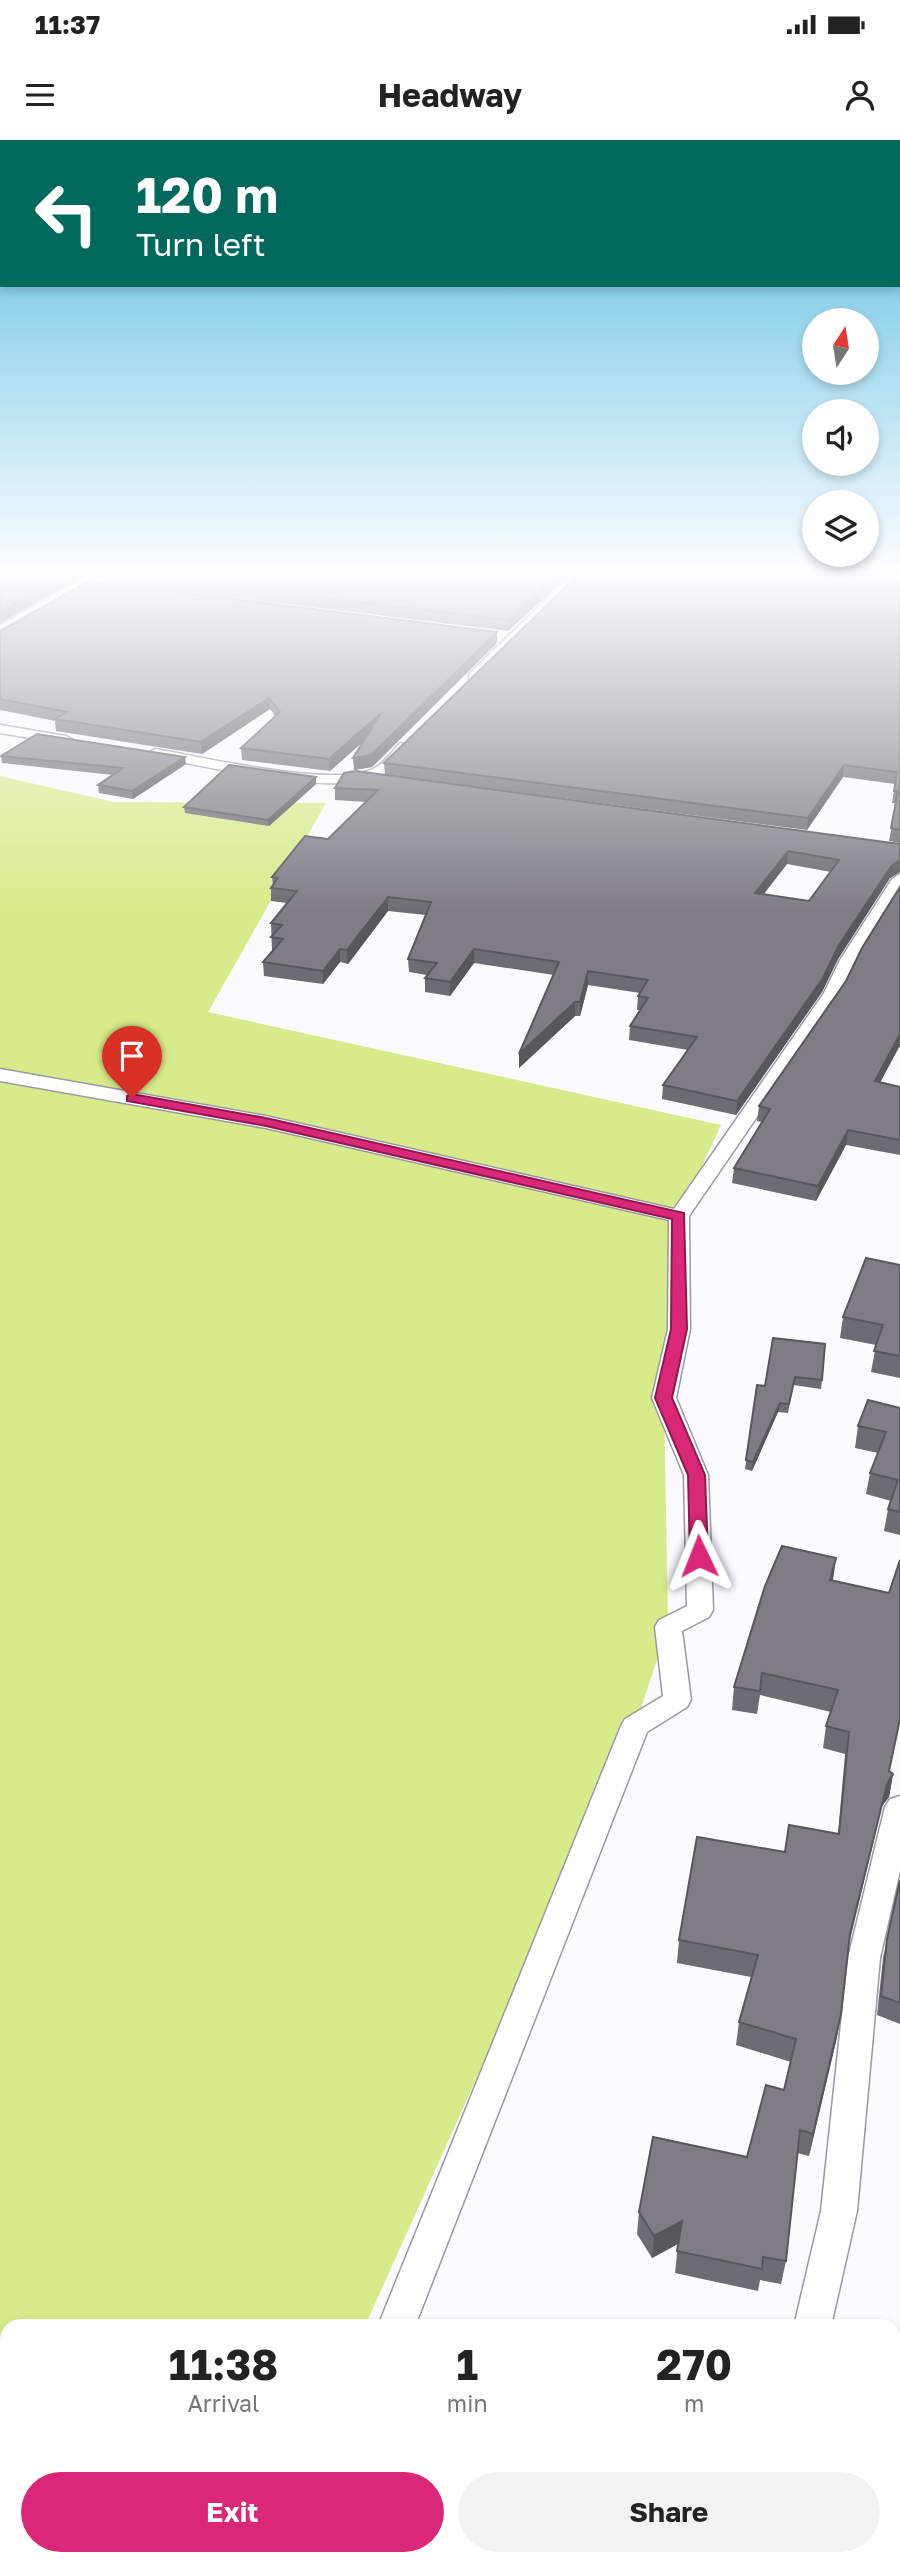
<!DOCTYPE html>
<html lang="en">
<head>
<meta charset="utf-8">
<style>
  :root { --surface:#fff; --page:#f2f2f2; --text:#222; --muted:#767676; --accent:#db2777 }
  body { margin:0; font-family:"Golos Text",sans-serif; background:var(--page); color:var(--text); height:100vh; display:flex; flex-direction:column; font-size:26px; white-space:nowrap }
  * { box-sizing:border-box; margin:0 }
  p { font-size:23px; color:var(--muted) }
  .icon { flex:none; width:38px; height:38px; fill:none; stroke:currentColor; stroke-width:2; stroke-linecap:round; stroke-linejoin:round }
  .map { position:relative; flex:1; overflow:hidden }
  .drawer { position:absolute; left:0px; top:2179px; width:901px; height:247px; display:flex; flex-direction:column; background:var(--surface); border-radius:21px 21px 0 0; box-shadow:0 4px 10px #0003 }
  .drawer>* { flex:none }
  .hud { position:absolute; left:0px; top:0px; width:901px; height:147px; box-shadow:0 4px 10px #0003; background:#00695c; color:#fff; overflow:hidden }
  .needle { width:46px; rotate:12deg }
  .tools { position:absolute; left:802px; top:168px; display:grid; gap:14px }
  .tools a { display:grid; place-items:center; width:77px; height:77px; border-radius:50%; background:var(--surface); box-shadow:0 4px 10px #0003; font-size:35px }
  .pin { position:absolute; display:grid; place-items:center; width:60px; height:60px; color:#fff; margin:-72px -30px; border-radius:50% 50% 50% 0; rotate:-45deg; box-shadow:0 0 7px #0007 }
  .pin .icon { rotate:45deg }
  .me { position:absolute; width:77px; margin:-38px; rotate:358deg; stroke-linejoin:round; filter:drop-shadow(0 0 5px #0008) }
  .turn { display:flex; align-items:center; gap:24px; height:147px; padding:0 21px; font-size:32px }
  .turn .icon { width:91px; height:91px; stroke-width:2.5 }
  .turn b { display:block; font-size:49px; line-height:60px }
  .eta { display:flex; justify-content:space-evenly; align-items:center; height:119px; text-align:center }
  .eta b { font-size:42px; font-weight:700; line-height:49px }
  .button { display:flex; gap:14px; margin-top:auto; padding:14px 21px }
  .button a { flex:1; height:80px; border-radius:42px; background:var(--accent); color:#fff; font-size:28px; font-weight:700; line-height:80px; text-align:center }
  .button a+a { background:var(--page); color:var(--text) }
  .status { display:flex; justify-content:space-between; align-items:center; height:49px; padding:0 35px; background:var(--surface); direction:ltr }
  .status svg { height:19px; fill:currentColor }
  header { display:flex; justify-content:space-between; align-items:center; height:91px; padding:0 21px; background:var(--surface); font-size:32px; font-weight:700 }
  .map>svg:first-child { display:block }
  .green { fill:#d7eb8a }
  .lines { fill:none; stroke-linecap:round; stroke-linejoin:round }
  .street-casing { stroke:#9999a4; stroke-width:3 }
  .highway-casing { stroke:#9999a4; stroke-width:4 }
  .path { stroke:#96969b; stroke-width:7; stroke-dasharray:5 8; stroke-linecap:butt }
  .street { fill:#fff; fill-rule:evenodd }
  .highway { fill:#fff; fill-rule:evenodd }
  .wall { fill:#6d6b73; fill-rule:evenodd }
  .shaded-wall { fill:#59575e }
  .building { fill:#7f7c86; stroke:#59575e; stroke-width:2; fill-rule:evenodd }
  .route { fill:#db2777; stroke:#8e194d; stroke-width:2 }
</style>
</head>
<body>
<div class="status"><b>11:37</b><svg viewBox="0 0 49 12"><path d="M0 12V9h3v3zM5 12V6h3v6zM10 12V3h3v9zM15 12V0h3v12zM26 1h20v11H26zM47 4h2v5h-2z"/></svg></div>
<header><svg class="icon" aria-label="menu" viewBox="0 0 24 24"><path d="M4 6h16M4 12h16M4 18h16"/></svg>Headway<svg class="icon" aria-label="person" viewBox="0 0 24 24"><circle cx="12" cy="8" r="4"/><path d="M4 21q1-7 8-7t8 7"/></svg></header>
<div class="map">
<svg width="900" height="2425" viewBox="0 0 900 2425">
  <rect width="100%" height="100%" fill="#fafaff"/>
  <polygon class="green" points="0,636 114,662 326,663 208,872 721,985 679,1076 664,1258 668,1487 635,1586 365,2186 7,2186 7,2418 260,2419 257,2425 0,2425"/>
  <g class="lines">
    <defs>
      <g id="street">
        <polygon points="572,434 585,434 479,540 469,540 469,534"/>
        <polygon points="0,585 66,596 73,600 66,604 0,593"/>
        <path d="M 400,603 L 412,606 C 405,615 396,627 386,633 C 342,660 206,626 155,617 L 148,613 L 155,609 C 204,617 330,648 373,629 C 384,624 392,612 400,603 Z"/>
        <polygon points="900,734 900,752 858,820 842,853 689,1076 690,1189 676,1258 708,1335 713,1470 709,1477 682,1491 691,1560 687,1567 647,1592 415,2186 378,2186 621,1586 625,1579 663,1556 655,1487 659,1480 687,1466 684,1335 652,1258 668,1189 669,1080 266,988 0,941 0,929 266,976 674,1069 824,853 840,820 892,739"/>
        <polygon points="900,1656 900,1731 880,1818 857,2071 831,2186 794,2186 821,2071 848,1818 885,1667 890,1659"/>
        <polygon points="282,2418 323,2418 320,2425 280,2425"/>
        <polygon points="737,2418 777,2418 775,2425 735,2425"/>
      </g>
      <polygon id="highway" points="91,434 115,434 0,500 0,485"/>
    </defs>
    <use href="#street" class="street-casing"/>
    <use href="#highway" class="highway-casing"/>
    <g class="path">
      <polyline points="0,2374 7,2378"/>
      <polyline points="100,2418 115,2425"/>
    </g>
    <use href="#street" class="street"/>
    <use href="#highway" class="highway"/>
  </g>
  <g class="wall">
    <polygon points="106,434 560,434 560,443 508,491 106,442"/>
    <polygon points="900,434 900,703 889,701 896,663 892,663 895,644 843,637 807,690 385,635 384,623"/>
    <polygon points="0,491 497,503 372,627 354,630 365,600 330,631 242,620 241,608 275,576 270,569 202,614 56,591 55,581 0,570"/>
    <polygon points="1,616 186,624 133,659 99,653 98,645 113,635 2,623"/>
    <path d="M 344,633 L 900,704 L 900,732 L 890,738 L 838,819 L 822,852 L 736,975 L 662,959 L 663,945 L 688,910 L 629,900 L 630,886 L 640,870 L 637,870 L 638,856 L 640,853 L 588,845 L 580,876 L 575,876 L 519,928 L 519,914 L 554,835 L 474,823 L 450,856 L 425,852 L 425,838 L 427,835 L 409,832 L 408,819 L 426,775 L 388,771 L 348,824 L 340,822 L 323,844 L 264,836 L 263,822 L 273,811 L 272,810 L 271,783 L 287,763 L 271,761 L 271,748 L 273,746 L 272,737 L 328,699 L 366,662 L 335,660 L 335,648 ZM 787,724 L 831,732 L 809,761 L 764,754 Z"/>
    <polygon points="316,644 269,686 185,673 184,667"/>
    <polygon points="900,747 900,907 899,907 880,942 900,947 900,1015 846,1005 816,1061 732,1043 734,1028 762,982 757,981 759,966 846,841"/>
    <polygon points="900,1125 900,1238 871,1232 876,1205 840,1198 843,1177"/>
    <polygon points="773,1198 822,1240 821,1249 793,1245 788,1273 778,1272 752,1331 745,1329 757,1245 765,1246"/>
    <polygon points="900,1268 900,1395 884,1391 888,1369 891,1361 866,1354 870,1333 878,1313 855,1308 858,1286"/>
    <polygon points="833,1441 890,1631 893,1634 889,1657 882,1666 849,1804 837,1897 809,2016 797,2013 786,2121 781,2144 760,2140 758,2151 675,2133 678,2104 652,2118 637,2094 639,2072 747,2017 784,1950 791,1922 736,1905 739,1882 751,1837 677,1823 679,1800 785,1712 838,1694 845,1614 823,1608 826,1586 831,1572 760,1555 757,1574 732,1570 734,1547"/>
    <polygon points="900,1740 900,1884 877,1875 883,1818"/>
    <polygon points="585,2418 719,2418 717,2425 600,2425"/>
  </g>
  <g class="shaded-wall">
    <polygon points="67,434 86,434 0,483 0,472"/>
    <polygon points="558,434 560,434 560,443 508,491 508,480"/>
    <polygon points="497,492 497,503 372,627 354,630 353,618"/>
    <polygon points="269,558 270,569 202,614 201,602"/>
    <polygon points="381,573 382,585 330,631 329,619"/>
    <polygon points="185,617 186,624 133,659 132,651"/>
    <polygon points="844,625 843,637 807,690 808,678"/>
    <polygon points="316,637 316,644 269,686 268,680"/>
    <polygon points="788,711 787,724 754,766 755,753"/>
    <polygon points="900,720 900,732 890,738 838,819 822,852 736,975 737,961 892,725"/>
    <polygon points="388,757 388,771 348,824 347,810"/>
    <polygon points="340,809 340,822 323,844 323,831"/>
    <polygon points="474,809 474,823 450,856 450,842"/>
    <polygon points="588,831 588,845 580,876 580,862"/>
    <polygon points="575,862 575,876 519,928 519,914"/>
    <polygon points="900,894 899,907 873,956 875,941"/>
    <polygon points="848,990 846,1005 816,1061 818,1046"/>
    <polygon points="780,1263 778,1272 752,1331 753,1322"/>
    <polygon points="836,1418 833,1440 827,1462 830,1440"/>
    <polygon points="893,1634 889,1657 882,1666 845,1817 850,1794 887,1643"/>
    <polygon points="841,1874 837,1897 809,2016 813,1994"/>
    <polygon points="682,2081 679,2103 652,2118 654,2096"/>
  </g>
  <g class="building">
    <polygon points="0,434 67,434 0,472"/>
    <polygon points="125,434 558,434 508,480"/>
    <polygon points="579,434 900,434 900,690 891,688 898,651 894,651 897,632 844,625 808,678 384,623"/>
    <polygon points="89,441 497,492 371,615 353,618 381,573 329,619 241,608 280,572 269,558 201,602 55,579 67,572 0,559 0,491"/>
    <polygon points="37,594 185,617 132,651 98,645 123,628 1,616"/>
    <polygon points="229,625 316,637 268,680 184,667"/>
    <path d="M 356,631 L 900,704 L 900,720 L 892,725 L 839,805 L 823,838 L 737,961 L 663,945 L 697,897 L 630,886 L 648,858 L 638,856 L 648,840 L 588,831 L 580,862 L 575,862 L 519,914 L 559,822 L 474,809 L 450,842 L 425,838 L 437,823 L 408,819 L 431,762 L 388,757 L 347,810 L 340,809 L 323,831 L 263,822 L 283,799 L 271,797 L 282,785 L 271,783 L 297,751 L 271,748 L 278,738 L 272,737 L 305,696 L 328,699 L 378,650 L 335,648 L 344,633 ZM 788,711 L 839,720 L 809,761 L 755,753 Z"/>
    <polygon points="900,747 900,894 875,941 900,947 900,1000 848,990 818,1046 734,1028 770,969 759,966 846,841 862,808"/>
    <polygon points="866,1118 900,1125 900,1216 874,1211 883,1185 843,1177"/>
    <polygon points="773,1198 825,1204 822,1240 795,1237 789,1264 780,1263 753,1322 746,1320 757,1245 765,1246"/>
    <polygon points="868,1260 900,1268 900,1372 888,1369 898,1340 870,1333 886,1292 858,1286"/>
    <polygon points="782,1406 836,1418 830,1440 889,1453 900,1420 900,1579 889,1631 893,1634 887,1644 850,1794 841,1874 813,1994 800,1990 786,2121 763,2117 762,2129 677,2111 682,2081 654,2096 639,2072 653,1997 747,2017 766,1945 784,1950 796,1899 739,1882 758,1815 679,1800 697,1697 785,1712 789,1685 839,1694 849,1592 826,1586 838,1550 762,1533 760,1551 734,1547 765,1446"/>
    <polygon points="900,1740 900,1863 881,1856 887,1799"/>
    <polygon points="642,2418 716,2418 714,2425 651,2425 652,2423"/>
    <polygon points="782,2418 796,2418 810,2425 780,2425"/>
  </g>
  <linearGradient id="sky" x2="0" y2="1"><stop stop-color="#51bbe0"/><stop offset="0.56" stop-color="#fdfdff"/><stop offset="1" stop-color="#fdfdff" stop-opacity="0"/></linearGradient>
  <rect width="900" height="774" fill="url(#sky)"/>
  <polygon class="route" points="132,954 266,978 684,1073 687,1189 672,1258 705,1335 708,1416 705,1420 699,1422 690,1416 688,1335 655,1258 671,1189 672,1079 266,986 127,961 127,956"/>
</svg>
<div class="tools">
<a><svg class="needle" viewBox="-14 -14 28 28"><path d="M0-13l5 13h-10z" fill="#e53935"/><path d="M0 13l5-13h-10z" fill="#767676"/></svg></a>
<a><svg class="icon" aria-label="sound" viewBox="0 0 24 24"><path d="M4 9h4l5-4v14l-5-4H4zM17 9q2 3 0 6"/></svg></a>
<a><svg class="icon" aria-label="layers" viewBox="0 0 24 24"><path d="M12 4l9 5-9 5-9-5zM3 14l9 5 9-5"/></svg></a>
</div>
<div class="pin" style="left:132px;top:958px;background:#d93025"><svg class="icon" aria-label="arrive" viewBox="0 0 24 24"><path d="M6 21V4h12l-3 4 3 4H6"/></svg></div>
<svg class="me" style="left:699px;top:1416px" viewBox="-20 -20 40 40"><path d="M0-17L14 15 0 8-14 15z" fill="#db2777" stroke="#fff" stroke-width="4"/></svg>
<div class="hud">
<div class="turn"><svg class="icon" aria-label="left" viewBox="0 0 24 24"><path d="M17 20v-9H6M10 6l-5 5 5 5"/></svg><div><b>120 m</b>Turn left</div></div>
</div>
<section class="drawer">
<div class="eta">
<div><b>11:38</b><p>Arrival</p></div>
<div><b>1</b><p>min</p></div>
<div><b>270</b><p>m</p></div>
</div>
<div class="button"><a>Exit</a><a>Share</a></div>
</section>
</div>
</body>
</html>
